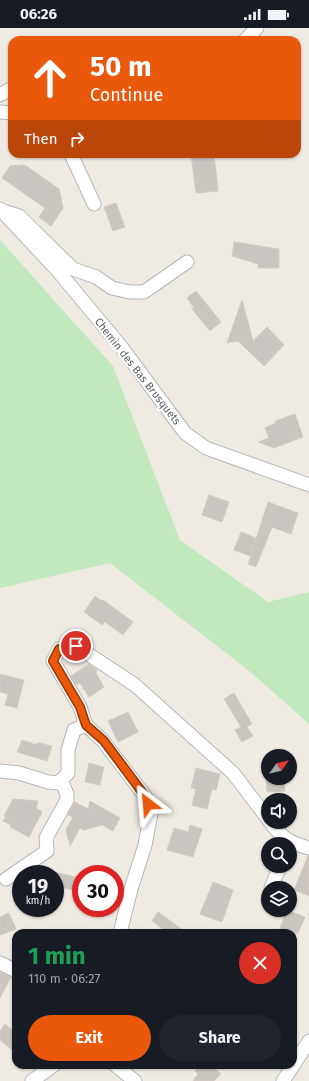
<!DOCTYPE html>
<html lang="en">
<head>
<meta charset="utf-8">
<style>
  :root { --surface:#171b24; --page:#20242c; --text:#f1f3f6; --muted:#9ea1a6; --accent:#ea580c }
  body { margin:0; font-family:"Fira Sans",sans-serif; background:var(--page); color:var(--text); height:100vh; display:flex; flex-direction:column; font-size:15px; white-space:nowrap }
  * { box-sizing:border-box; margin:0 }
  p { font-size:13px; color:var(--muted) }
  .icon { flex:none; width:22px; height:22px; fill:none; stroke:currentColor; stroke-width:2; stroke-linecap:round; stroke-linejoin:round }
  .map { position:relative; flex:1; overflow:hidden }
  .sheet { position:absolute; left:12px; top:901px; width:285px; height:140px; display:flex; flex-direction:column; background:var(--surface); border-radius:12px; box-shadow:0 1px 3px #0004 }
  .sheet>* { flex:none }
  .hud { position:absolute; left:8px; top:8px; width:293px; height:122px; border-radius:12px; box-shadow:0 1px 3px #0004; background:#ea580c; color:#fff; overflow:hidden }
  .needle { width:26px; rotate:56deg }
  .controls { position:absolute; left:261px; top:721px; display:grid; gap:8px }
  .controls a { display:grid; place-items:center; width:36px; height:36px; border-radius:50%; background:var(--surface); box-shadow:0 1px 3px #0004; font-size:20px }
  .speed { position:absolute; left:12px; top:837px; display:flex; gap:8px; font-size:20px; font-weight:700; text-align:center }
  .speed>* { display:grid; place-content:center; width:52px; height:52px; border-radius:50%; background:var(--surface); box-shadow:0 1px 3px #0004; line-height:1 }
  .speed small { font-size:10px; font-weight:400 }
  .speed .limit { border:6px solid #d22; background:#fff; color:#111 }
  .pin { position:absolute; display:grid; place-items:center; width:34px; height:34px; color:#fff; margin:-17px; border:2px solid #fff; border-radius:50%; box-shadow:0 1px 4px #0007 }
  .me { position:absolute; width:44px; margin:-22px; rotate:331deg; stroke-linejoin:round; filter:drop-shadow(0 0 3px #0008) }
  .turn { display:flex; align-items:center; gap:14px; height:84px; padding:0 16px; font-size:18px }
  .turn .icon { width:52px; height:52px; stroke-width:2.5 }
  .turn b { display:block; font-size:28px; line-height:34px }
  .then { display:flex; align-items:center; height:38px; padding:0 16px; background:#0003; gap:8px; font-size:15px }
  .round { display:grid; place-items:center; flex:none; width:42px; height:42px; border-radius:21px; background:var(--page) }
  .overview { display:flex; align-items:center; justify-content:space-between; height:68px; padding:0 16px }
  h1 { font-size:24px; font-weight:700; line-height:30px; color:#1e9e55 }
  .button { display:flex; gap:8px; margin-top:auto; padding:8px 16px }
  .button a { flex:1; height:46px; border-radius:24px; background:var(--accent); color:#fff; font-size:16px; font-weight:700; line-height:46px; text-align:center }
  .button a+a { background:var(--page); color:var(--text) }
  .status { display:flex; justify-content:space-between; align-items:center; height:28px; padding:0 20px; background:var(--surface); direction:ltr }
  .status svg { height:11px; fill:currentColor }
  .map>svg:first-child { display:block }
  .green { fill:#c2e8be }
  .building { fill:#cac5c0; stroke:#d4ccc1 }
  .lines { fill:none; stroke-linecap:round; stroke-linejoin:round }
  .minor-casing { stroke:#b4b7bb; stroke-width:15 }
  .minor { stroke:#fff; stroke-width:13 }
  .route-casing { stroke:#983908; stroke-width:10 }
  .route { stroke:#ea580c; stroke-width:7 }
  .labels { text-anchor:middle; stroke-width:4; stroke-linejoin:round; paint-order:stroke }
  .street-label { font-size:11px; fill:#5b6065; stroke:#fff }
</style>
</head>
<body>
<div class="status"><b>06:26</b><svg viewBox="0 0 49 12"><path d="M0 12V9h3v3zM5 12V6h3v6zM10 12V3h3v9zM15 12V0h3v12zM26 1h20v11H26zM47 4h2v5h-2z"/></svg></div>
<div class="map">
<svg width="309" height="1053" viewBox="0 0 309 1053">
  <rect width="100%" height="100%" fill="#efebe3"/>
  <polygon class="green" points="0,212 113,338 180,512 268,574 309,564 309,696 253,646 110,535 0,560"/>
  <g class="building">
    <polygon points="191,126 214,126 218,163 196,165"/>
    <polygon points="25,137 59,161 63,180 51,198 39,189 45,180 2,150 10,138"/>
    <polygon points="116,175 125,199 113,203 104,179"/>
    <polygon points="234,214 279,221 279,240 258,240 258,236 232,228"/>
    <polygon points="196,263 221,294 210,303 192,281 194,280 187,270"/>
    <polygon points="242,272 253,313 267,299 284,317 264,338 238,313 227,315"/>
    <polygon points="295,386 303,409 274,420 258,414 269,410 265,400 276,395 275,393"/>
    <polygon points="209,467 229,474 222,494 202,487"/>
    <polygon points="268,474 298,485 291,506 272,499 256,539 248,536"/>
    <polygon points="241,504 256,510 250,528 234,522"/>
    <polygon points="95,568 102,573 103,572 133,594 123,607 105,594 102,597 84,584"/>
    <polygon points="89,636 97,642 96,645 104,659 89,669 80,655 76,657 71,648"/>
    <polygon points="0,646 24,652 17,680 5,677 8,666 0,664"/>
    <polygon points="234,665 252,696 247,699 253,708 242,714 235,702 241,699 224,671"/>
    <polygon points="128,684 138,704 118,714 108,693"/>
    <polygon points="22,712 32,715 33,717 39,715 52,718 47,733 17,724"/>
    <polygon points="89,735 104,739 100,757 85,754"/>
    <polygon points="196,740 220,746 216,762 212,761 207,781 192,777 196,761 191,760"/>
    <polygon points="266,750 284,750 285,763 267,764"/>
    <polygon points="13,771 38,773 36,780 42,784 29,809 10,799 11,797 3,793 6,789 4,788"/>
    <polygon points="90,773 120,790 113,803 102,797 84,802 80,800 70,818 66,802 73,789 68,787 75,774 88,781"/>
    <polygon points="190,797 202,801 193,829 167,822 174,800 188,804"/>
    <polygon points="308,828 309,828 309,868 294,862"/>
    <polygon points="55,844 75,849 72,862 55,858"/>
    <polygon points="213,854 233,862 222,894 200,886"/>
    <polygon points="287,882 305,889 298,905 278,905"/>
    <polygon points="158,884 187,905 168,905 152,893"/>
    <polygon points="9,885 16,901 0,907 0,889"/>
    <polygon points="0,944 11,949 0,970"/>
    <polygon points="5,996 16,1005 16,1025 0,1012 0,1003"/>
    <polygon points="201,1037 211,1037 221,1046 214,1053 193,1053 198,1046 195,1043"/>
  </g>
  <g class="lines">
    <defs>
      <g id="minor">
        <polyline points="245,12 257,0"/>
        <polyline points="0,67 12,60"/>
        <polyline points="0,84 12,85"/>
        <polyline points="71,126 94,176"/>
        <polyline points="0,181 58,243 123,321 185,405 206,420 309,457"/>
        <polyline points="3,183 19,188 73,241 96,249 112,260 130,264 144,264 187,234"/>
        <polyline points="86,697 80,679 53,633 59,621 76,618 135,657 233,745 268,791"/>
        <polyline points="0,743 19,745 48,754 59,755 68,745 68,722 74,702 86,697 103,713 145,768 151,785 145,817 131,861 120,905"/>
        <path d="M 270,794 C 282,810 290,815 309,820"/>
        <polyline points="6,851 47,823 46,810 67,772 67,766 61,752"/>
        <polyline points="271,860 280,838"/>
        <polyline points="0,935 16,943"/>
        <polyline points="115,1037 135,1053"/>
        <polyline points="32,1053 54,1037"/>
        <polyline points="283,1053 309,1013"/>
      </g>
    </defs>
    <use href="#minor" class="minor-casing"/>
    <use href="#minor" class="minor"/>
  </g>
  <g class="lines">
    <defs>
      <polyline id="route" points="76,618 59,621 53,633 80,679 86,697 104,713 145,768 148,776"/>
    </defs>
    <use href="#route" class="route-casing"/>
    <use href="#route" class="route"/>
  </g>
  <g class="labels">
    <g class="street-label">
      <text transform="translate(138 343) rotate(52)" y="4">Chemin des Bas Brusquets</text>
    </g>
  </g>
</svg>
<div class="controls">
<a><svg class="needle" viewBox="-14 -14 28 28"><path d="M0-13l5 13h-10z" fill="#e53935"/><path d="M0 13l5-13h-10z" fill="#9ea1a6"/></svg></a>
<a><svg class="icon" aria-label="sound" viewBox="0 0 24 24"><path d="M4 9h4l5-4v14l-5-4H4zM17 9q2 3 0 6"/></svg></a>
<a><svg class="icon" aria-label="search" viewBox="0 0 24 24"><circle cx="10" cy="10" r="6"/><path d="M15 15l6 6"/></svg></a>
<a><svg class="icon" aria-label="layers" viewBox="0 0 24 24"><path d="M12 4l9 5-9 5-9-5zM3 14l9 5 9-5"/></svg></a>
</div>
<div class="speed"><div>19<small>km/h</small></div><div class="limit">30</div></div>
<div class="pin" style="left:76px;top:618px;background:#d93025"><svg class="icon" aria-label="arrive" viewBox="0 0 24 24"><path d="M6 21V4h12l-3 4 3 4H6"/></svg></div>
<svg class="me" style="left:148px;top:776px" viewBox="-20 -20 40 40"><path d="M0-17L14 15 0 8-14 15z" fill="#ea580c" stroke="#fff" stroke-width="4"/></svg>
<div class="hud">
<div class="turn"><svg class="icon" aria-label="ahead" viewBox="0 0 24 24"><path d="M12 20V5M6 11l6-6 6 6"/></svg><div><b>50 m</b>Continue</div></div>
<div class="then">Then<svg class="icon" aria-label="right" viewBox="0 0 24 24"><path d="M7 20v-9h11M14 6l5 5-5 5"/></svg></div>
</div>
<section class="sheet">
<div class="overview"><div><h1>1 min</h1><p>110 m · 06:27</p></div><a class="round" style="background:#d93025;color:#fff"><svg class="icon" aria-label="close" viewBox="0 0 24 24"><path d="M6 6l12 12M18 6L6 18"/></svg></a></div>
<div class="button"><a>Exit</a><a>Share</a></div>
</section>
</div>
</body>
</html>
